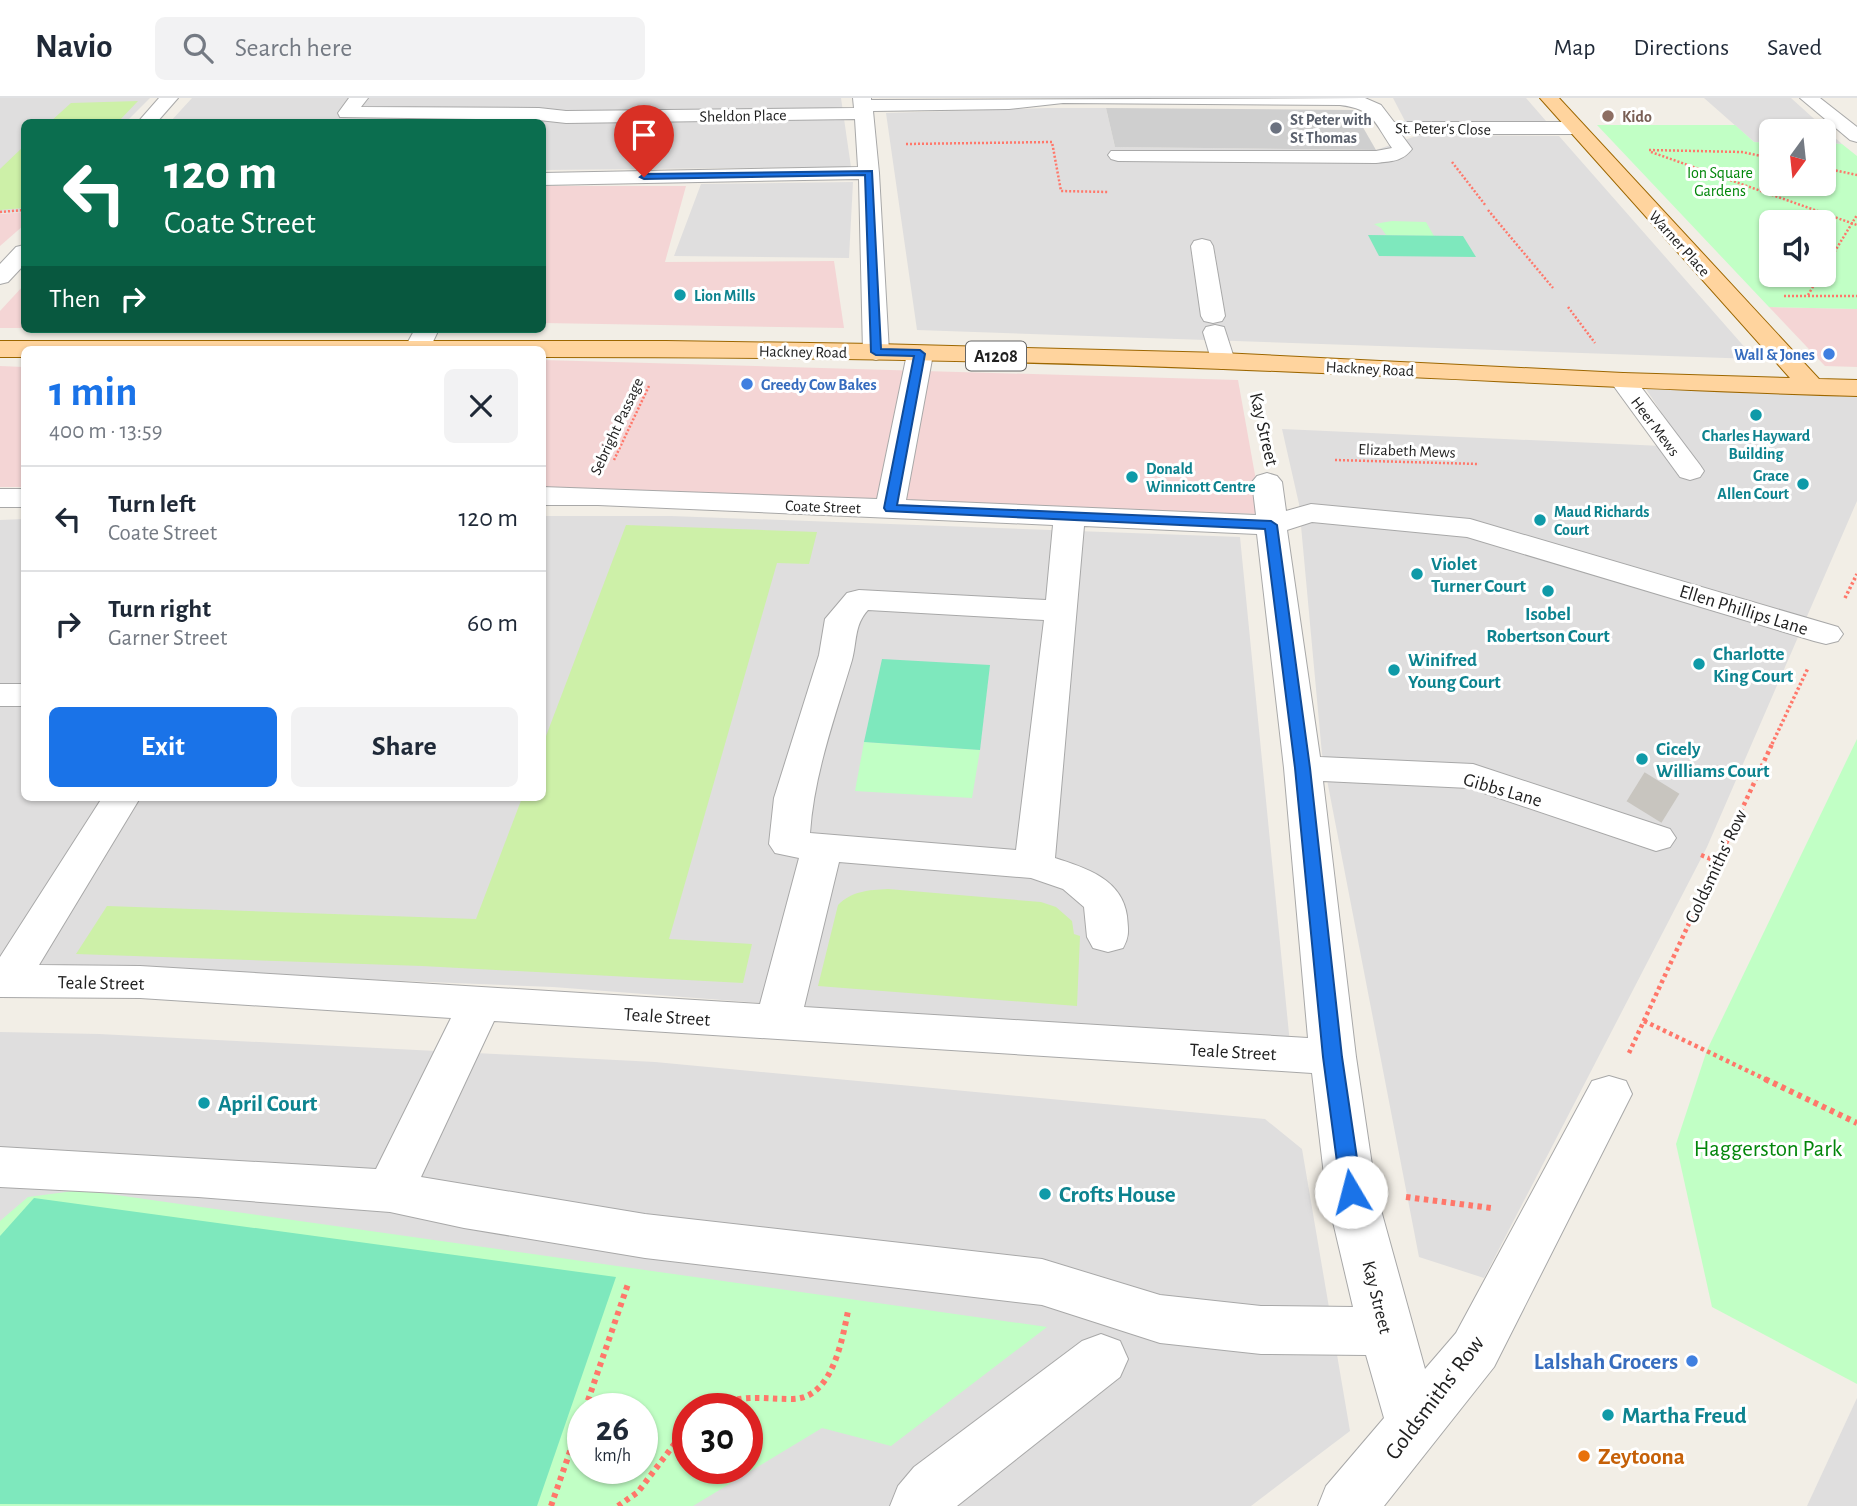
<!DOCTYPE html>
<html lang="en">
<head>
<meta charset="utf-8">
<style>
  :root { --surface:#fff; --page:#f2f2f3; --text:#1f2937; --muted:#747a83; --line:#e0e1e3; --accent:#1a73e8 }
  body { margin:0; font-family:"Alegreya Sans",sans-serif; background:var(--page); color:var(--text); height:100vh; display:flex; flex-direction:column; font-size:26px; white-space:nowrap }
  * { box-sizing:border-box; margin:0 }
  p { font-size:23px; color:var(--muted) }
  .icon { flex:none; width:38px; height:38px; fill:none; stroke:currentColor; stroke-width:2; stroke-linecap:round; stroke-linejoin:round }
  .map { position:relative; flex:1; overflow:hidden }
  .sheet { position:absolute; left:21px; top:248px; width:525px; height:455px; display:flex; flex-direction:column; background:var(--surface); border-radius:10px; box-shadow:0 2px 5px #0004 }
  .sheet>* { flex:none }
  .hud { position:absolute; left:21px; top:21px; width:525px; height:214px; border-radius:10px; box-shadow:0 2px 5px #0004; background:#0b6e4f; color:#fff; overflow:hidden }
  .needle { width:46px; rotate:195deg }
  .buttons { position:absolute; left:1759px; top:21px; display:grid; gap:14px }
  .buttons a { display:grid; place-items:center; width:77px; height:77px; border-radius:10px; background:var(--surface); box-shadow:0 2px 5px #0004; font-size:35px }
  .speed { position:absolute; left:567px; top:1295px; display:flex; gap:14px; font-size:35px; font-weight:700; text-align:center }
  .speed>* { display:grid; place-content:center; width:91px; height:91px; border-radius:50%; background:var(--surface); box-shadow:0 2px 5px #0004; line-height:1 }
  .speed small { font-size:18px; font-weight:400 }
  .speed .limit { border:10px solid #d22; background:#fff; color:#111 }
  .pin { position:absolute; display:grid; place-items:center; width:60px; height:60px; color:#fff; margin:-72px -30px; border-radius:50% 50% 50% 0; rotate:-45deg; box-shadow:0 0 7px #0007 }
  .pin .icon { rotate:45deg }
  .me { position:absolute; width:77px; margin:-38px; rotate:352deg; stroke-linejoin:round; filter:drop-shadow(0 0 5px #0008) }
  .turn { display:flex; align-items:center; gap:24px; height:147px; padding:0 28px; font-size:32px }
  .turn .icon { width:91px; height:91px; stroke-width:2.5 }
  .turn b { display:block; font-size:49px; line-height:60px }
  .then { display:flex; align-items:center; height:66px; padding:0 28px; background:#0003; gap:14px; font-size:26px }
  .round { display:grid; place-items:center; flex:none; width:74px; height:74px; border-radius:10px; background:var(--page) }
  .summary { display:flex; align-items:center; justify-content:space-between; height:119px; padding:0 28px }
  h1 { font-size:42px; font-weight:700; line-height:52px; color:var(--accent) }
  .cta { display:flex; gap:14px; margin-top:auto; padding:14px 28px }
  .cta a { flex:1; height:80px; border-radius:10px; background:var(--accent); color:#fff; font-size:28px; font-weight:700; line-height:80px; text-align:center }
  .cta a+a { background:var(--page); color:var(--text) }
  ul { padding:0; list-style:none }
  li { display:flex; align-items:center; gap:21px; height:105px; padding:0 28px; border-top:2px solid var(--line) }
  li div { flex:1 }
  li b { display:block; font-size:26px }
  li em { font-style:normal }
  header { display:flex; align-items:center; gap:42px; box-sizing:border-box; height:98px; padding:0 35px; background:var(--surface); border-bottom:2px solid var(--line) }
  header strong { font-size:33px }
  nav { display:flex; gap:38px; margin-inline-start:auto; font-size:24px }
  .search { width:490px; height:63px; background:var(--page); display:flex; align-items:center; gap:18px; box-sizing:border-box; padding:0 24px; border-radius:10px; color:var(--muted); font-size:26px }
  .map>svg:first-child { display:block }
  .residential { fill:#dfdede; fill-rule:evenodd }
  .commercial { fill:#f4d5d5 }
  .religious { fill:#cfcfcf }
  .grass { fill:#cdf0a8 }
  .park { fill:#c1ffc5; fill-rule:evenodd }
  .pitch { fill:#7ee8bd }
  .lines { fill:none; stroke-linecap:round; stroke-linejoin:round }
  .minor-tunnel { stroke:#c8c5bf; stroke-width:41; stroke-dasharray:41 21; stroke-linecap:butt }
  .minor-casing { stroke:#a8a8a8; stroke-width:2 }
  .major-casing { stroke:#9d6700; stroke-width:2 }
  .path-far3 { stroke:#ff776a; stroke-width:2.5; stroke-dasharray:2 2; stroke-linecap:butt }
  .path-far2 { stroke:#ff776a; stroke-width:3.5; stroke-dasharray:2.5 2.5; stroke-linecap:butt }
  .path-far1 { stroke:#ff776a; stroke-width:4.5; stroke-dasharray:3.5 3.5; stroke-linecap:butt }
  .path { stroke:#ff776a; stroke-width:6; stroke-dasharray:4.5 4.5; stroke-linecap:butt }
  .minor { fill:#fff; fill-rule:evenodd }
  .major { fill:#ffd49e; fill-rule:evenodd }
  .route { fill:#1a73e8; stroke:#114b97; stroke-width:2 }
  .education-dot { fill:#8d6e63; stroke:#fff; stroke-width:2.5 }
  .worship-dot { fill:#6b7280; stroke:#fff; stroke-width:2.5 }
  .culture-dot { fill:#0f9aa8; stroke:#fff; stroke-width:2.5 }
  .shop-dot { fill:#3f7fe0; stroke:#fff; stroke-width:2.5 }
  .food-dot { fill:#e8710a; stroke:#fff; stroke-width:2.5 }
  .labels { text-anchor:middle; stroke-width:6; stroke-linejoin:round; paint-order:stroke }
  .far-street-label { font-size:16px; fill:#212121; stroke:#fff }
  .far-education-label { font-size:16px; font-weight:bold; fill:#785e54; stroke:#fff; text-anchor:start }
  .far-worship-label { font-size:16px; font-weight:bold; fill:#5b616d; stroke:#fff; text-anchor:start }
  .far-park-label { font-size:16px; fill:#02860a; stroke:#fff }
  .far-culture-label { font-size:16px; font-weight:bold; fill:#0d838f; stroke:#fff; text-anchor:start }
  .far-shop-label { font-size:16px; font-weight:bold; fill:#366cbe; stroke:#fff; text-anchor:end }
  .shield { fill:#fff; stroke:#646464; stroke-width:2 }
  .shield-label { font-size:18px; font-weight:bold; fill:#212121 }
  .street-label { font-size:19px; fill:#212121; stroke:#fff }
  .culture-label { font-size:19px; font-weight:bold; fill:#0d838f; stroke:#fff; text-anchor:start }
  .near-culture-label { font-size:23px; font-weight:bold; fill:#0d838f; stroke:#fff; text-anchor:start }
  .near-park-label { font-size:23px; fill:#02860a; stroke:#fff }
  .near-shop-label { font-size:23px; font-weight:bold; fill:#366cbe; stroke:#fff; text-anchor:end }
  .near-street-label { font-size:23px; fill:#212121; stroke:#fff }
  .near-food-label { font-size:23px; font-weight:bold; fill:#c56008; stroke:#fff; text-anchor:start }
</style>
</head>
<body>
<header>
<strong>Navio</strong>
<div class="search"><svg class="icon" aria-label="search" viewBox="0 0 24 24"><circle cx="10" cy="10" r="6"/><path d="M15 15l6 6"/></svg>Search here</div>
<nav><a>Map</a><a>Directions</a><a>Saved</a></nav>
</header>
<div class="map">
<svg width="1857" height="1408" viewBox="0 0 1857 1408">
  <rect width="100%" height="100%" fill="#f2eee6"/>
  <g class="residential">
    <polygon points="0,0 150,0 126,24 24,24 24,114 0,115"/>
    <polygon points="192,0 841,0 851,69 543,72 542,24 170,24"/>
    <polygon points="1393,0 1526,0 1546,23 1405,23"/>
    <polygon points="1704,0 1791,0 1842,46 1824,45 1824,33 1771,33 1771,45 1754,44"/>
    <polygon points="1048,10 1106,10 1115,49 1376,52 1419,37 1559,38 1755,261 917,232 886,15"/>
    <polygon points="853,84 849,160 674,158 701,86"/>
    <polygon points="1646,291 1857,298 1857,403 1707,749 1484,1180 1419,1159 1322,656 1299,406 1282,331 1684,349"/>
    <polygon points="543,418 671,418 1240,439 1290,946 553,889 0,867 0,422 24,421 24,700 542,700"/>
    <path d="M 0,934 L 99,936 L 655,964 L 1265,1021 L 1302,1051 L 1350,1333 L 1251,1408 L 0,1408 ZM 583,1311 L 642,1311 L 642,1370 L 583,1370 ZM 688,1311 L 747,1311 L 747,1370 L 688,1370 Z"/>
    <polygon points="1857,1300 1857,1408 1807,1408"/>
  </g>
  <g class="commercial">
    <polygon points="543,88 686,88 665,164 834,163 844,230 543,225"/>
    <polygon points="24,114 24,127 0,148 0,116"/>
    <polygon points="24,187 24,230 0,230 0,213"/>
    <polygon points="1769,209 1857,211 1857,269 1825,268"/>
    <polygon points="543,262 1238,282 1262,416 543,395"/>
    <polygon points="0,268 24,269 24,389 0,389"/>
  </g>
  <polygon class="religious" points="1106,10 1353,12 1376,52 1115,49"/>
  <g class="grass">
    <polygon points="138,3 118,24 50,24 71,5"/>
    <polygon points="24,48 24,110 0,112 0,71"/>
    <polygon points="626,427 817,434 809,466 777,465 669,841 752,846 743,885 422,868 76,856 107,808 476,821 522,700 542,700 543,646"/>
    <path d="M 888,791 L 1041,804 L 1056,809 L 1072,823 L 1074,836 L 1080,838 L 1077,908 L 818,888 L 838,807 C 852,793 868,792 888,791 Z"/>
  </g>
  <g class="park">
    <path d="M 1597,27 L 1735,27 L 1754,44 L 1771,45 L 1771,86 L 1824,86 L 1824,45 L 1842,46 L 1857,58 L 1857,211 L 1769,209 ZM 1824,124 L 1824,177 L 1771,177 L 1771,124 Z"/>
    <polygon points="1392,123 1426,124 1434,138 1386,137 1381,130 1374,126"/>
    <polygon points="1857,641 1857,1286 1712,1209 1676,1046 1707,952"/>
    <polygon points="864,644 980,652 972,700 855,693"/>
    <path d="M 81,1092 L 1047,1229 L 891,1348 L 822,1330 L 693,1408 L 0,1408 L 0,1123 L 28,1099 ZM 583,1311 L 642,1311 L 642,1370 L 583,1370 ZM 688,1311 L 747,1311 L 747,1370 L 688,1370 Z"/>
  </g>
  <g class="pitch">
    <polygon points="1368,137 1463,138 1476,159 1379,158"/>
    <polygon points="882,561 990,567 980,652 864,644"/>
    <polygon points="34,1100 616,1179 537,1408 0,1406 0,1138"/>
  </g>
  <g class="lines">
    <polyline class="minor-tunnel" points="1644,714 1662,685"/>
    <defs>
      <g id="minor">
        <polygon points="159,0 178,0 157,24 138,24"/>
        <path d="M 349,0 L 368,0 L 361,9 L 539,10 L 566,13 L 854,10 L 853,0 L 871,0 L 871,2 L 1365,0 L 1381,7 L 1394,24 L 1573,24 L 1583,30 L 1573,36 L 1401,36 L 1412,51 C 1402,64 1391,63 1376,65 L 1118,63 L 1111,61 L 1108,57 L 1111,53 L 1376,53 L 1392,50 C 1374,24 1374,11 1340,7 L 1063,5 L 1009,11 L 873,13 L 879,75 L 889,254 L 885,259 L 876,262 L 867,259 L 863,254 L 859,81 L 542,87 L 542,75 L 858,69 L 855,21 L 566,25 L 539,22 L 340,19 L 338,15 Z"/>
        <polygon points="1800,0 1820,0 1857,29 1857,44 1850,42"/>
        <polygon points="1202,141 1210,143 1213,148 1225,218 1222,223 1213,225 1204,223 1201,218 1191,148 1194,143"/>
        <polygon points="24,147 24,167 8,184 0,186 0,166 16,149"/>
        <polygon points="1215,227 1224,229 1235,263 1231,268 1222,271 1213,268 1203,234 1206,229"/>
        <polygon points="415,231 439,231 429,252 404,251"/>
        <path d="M 920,248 L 929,251 L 933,256 L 906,402 L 1256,417 L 1252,384 L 1257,378 L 1267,375 L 1277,378 L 1282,384 L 1286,413 L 1311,406 L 1470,421 L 1838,529 L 1843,536 L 1838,543 L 1826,546 L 1814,543 L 1467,439 L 1312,424 L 1287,432 L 1320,659 L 1473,666 L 1670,731 L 1676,740 L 1670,749 L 1656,753 L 1469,690 L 1323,683 L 1356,959 L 1376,1094 L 1425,1271 L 1456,1235 L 1592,983 L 1609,978 L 1626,983 L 1632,996 L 1494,1269 L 1384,1408 L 1318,1408 L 1326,1388 L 1384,1320 L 1366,1257 L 1261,1256 L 1160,1245 L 1042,1207 L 645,1160 L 464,1130 L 390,1114 L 198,1099 L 0,1089 L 0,1049 L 376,1071 L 451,920 L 140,900 L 0,899 L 0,859 L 102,700 L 140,700 L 39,867 L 140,868 L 760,906 L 799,760 L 775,755 L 769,746 L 774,700 L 819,557 L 825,521 L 847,495 L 859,492 L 1046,502 L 1053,427 L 598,407 L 542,407 L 542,389 L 877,401 L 907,256 L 911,251 ZM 1084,428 L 1257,436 L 1284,670 L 1308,940 L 804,909 L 839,764 L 1031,780 L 1063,791 L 1084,809 L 1087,839 L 1093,850 L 1108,854 L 1123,850 C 1130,838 1128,831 1127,818 C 1122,781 1086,770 1055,760 ZM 868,512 L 1044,522 L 1016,752 L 810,735 C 814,676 835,619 852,562 C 857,544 854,527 868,512 ZM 494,923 L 1312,975 L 1326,1094 L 1353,1209 L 1261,1208 L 1160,1197 L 1042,1161 L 645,1116 L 421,1079 Z"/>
        <polygon points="1623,275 1632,277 1700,367 1704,373 1700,379 1690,382 1680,379 1610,283 1614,277"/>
        <rect x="0" y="391" width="24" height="18"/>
        <rect x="0" y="586" width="24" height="22"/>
        <polygon points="1101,1236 1120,1243 1128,1261 1120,1279 957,1408 890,1408 898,1388 914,1369 1082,1243"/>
      </g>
      <path id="major" d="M 1540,0 L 1559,0 L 1819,281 L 1857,282 L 1857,298 C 1646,292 1435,279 1223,271 C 997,262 769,259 542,259 L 542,252 L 24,252 L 24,259 L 0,259 L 0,243 L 666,243 L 876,246 L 1222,255 L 1623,275 L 1790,280 Z"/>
    </defs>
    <use href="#minor" class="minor-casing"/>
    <use href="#major" class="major-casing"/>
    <g class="path-far3">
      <polyline points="906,46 1052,44 1061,93 1109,94"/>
      <polyline points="1649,52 1742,54 1771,60"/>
      <polyline points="1651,54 1857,127"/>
      <polyline points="1452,64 1486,108"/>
      <polyline points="1824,70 1857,77"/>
      <polyline points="1488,112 1553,190"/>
      <polyline points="0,114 24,112"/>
      <polyline points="1824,171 1857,117"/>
      <polyline points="1808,197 1820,177"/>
      <polyline points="1784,198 1857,198"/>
      <polyline points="1568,209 1595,245"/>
      <polyline points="1257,300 1271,349"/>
      <polyline points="614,362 649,288"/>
      <polyline points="1335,362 1479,366"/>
    </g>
    <g class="path-far2">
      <polyline points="1845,500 1857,476"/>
      <polyline points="1772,646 1808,570"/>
    </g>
    <g class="path-far1">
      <polyline points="1701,757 1716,763"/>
      <polyline points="1644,923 1769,983"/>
      <polyline points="1629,955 1773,644"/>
    </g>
    <g class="path">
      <polyline points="1765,981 1857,1025"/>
      <polyline points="1406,1099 1491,1110"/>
      <polyline points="585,1311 628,1186"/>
      <path d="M 712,1311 C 739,1295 761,1301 791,1301 C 832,1302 842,1243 848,1213"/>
      <polyline points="551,1408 583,1316"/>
      <polyline points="618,1408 638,1394 688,1328"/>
    </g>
    <use href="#minor" class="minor"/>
    <use href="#major" class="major"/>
  </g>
  <polygon class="route" points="872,73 881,251 920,252 925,256 897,407 1271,423 1277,427 1310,670 1342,959 1362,1094 1359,1100 1351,1103 1344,1100 1341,1094 1323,959 1295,670 1265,431 886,413 884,410 914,258 876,257 871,254 865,77 644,81 640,79 644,76"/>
  <circle class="education-dot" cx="1608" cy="18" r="7"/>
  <circle class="worship-dot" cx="1276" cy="30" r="7"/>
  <g class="culture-dot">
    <circle cx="680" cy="197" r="7"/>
    <circle cx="1756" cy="317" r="7"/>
    <circle cx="1132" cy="379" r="7"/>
    <circle cx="1803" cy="386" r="7"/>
    <circle cx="1540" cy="422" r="7"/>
    <circle cx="1417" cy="476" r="7"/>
    <circle cx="1548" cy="493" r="7"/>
    <circle cx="1699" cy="566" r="7"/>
    <circle cx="1394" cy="572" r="7"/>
    <circle cx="1642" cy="661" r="7"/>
    <circle cx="204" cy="1005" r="7"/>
    <circle cx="1045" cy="1096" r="7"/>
    <circle cx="1608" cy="1317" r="7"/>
  </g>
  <g class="shop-dot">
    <circle cx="1829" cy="256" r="7"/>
    <circle cx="747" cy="286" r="7"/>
    <circle cx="1692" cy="1263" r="7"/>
  </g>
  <circle class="food-dot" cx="1584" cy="1358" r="7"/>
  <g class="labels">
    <g class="far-street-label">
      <text transform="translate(743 17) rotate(-1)" y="6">Sheldon Place</text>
      <text transform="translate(1443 30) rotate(1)" y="6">St. Peter's Close</text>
      <text transform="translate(1680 145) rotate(48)" y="6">Warner Place</text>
      <text transform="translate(803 253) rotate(1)" y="6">Hackney Road</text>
      <text transform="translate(1370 270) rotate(3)" y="6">Hackney Road</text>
      <text transform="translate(616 328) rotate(-65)" y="6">Sebright Passage</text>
      <text transform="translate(1656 328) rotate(53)" y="6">Heer Mews</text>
      <text transform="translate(1407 352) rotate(2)" y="6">Elizabeth Mews</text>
      <text transform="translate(823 408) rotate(2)" y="6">Coate Street</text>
    </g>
    <g class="far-education-label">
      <text x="1622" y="24">Kido</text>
    </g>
    <g class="far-worship-label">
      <text x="1290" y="27">St Peter with<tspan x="1290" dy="18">St Thomas</tspan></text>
    </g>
    <g class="far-park-label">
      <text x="1720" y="80">Ion Square<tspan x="1720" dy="18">Gardens</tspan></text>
    </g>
    <g class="far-culture-label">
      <text x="694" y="203">Lion Mills</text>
      <text x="1756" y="343" text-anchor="middle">Charles Hayward<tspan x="1756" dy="18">Building</tspan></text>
      <text x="1146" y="376">Donald<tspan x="1146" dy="18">Winnicott Centre</tspan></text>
      <text x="1789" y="383" text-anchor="end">Grace<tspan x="1789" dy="18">Allen Court</tspan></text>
      <text x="1554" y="419">Maud Richards<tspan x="1554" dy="18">Court</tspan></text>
    </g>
    <g class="far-shop-label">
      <text x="1815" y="262">Wall &amp; Jones</text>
      <text x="761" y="292" text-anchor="start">Greedy Cow Bakes</text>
    </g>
    <rect class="shield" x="966" y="243.5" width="60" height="29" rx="5"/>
    <g class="shield-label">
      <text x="996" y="264">A1208</text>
    </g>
    <g class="street-label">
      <text transform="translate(1265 331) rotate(77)" y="7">Kay Street</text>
      <text transform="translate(1744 511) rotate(17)" y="7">Ellen Phillips Lane</text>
      <text transform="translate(1503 691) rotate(16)" y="7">Gibbs Lane</text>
      <text transform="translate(1715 768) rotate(-65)" y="7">Goldsmiths' Row</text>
      <text transform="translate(101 884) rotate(1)" y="7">Teale Street</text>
      <text transform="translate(667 918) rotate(4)" y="7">Teale Street</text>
      <text transform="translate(1233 953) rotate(3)" y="7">Teale Street</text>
      <text transform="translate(1378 1199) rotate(76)" y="7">Kay Street</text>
    </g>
    <g class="culture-label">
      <text x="1431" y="472">Violet<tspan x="1431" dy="22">Turner Court</tspan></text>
      <text x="1548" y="522" text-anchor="middle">Isobel<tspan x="1548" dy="22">Robertson Court</tspan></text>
      <text x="1713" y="562">Charlotte<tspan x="1713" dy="22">King Court</tspan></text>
      <text x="1408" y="568">Winifred<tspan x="1408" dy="22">Young Court</tspan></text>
      <text x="1656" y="657">Cicely<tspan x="1656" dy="22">Williams Court</tspan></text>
    </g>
    <g class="near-culture-label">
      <text x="218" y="1013">April Court</text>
      <text x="1059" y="1104">Crofts House</text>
      <text x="1622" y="1325">Martha Freud</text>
    </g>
    <g class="near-park-label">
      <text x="1768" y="1058">Haggerston Park</text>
    </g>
    <g class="near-shop-label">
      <text x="1678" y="1271">Lalshah Grocers</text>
    </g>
    <g class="near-street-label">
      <text transform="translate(1434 1299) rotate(-53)" y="8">Goldsmiths' Row</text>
    </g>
    <g class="near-food-label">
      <text x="1598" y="1366">Zeytoona</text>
    </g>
  </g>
</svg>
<div class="buttons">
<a><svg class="needle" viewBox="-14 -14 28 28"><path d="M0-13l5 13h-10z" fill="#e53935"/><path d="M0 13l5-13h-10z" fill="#747a83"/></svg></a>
<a><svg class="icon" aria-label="sound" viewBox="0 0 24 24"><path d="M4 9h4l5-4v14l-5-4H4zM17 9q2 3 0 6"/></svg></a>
</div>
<div class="speed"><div>26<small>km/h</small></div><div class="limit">30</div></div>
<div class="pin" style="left:644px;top:79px;background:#d93025"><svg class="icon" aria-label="arrive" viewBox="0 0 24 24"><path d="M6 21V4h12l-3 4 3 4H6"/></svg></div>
<svg class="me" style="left:1351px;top:1094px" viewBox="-20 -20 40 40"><circle r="19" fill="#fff"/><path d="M0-13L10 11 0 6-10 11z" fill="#1a73e8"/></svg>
<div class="hud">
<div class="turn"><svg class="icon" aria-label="left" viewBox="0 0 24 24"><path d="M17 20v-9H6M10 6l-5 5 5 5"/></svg><div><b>120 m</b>Coate Street</div></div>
<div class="then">Then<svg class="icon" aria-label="right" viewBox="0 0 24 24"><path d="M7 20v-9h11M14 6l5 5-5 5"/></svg></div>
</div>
<section class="sheet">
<div class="summary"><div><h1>1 min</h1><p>400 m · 13:59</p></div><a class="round"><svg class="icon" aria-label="close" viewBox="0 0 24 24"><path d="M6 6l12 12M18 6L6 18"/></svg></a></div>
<ul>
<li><svg class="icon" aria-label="left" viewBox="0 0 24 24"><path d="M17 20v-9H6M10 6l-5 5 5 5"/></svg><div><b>Turn left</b><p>Coate Street</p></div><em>120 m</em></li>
<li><svg class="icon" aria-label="right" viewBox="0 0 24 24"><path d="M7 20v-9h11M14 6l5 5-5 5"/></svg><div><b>Turn right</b><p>Garner Street</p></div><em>60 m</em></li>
</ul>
<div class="cta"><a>Exit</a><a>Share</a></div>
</section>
</div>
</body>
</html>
